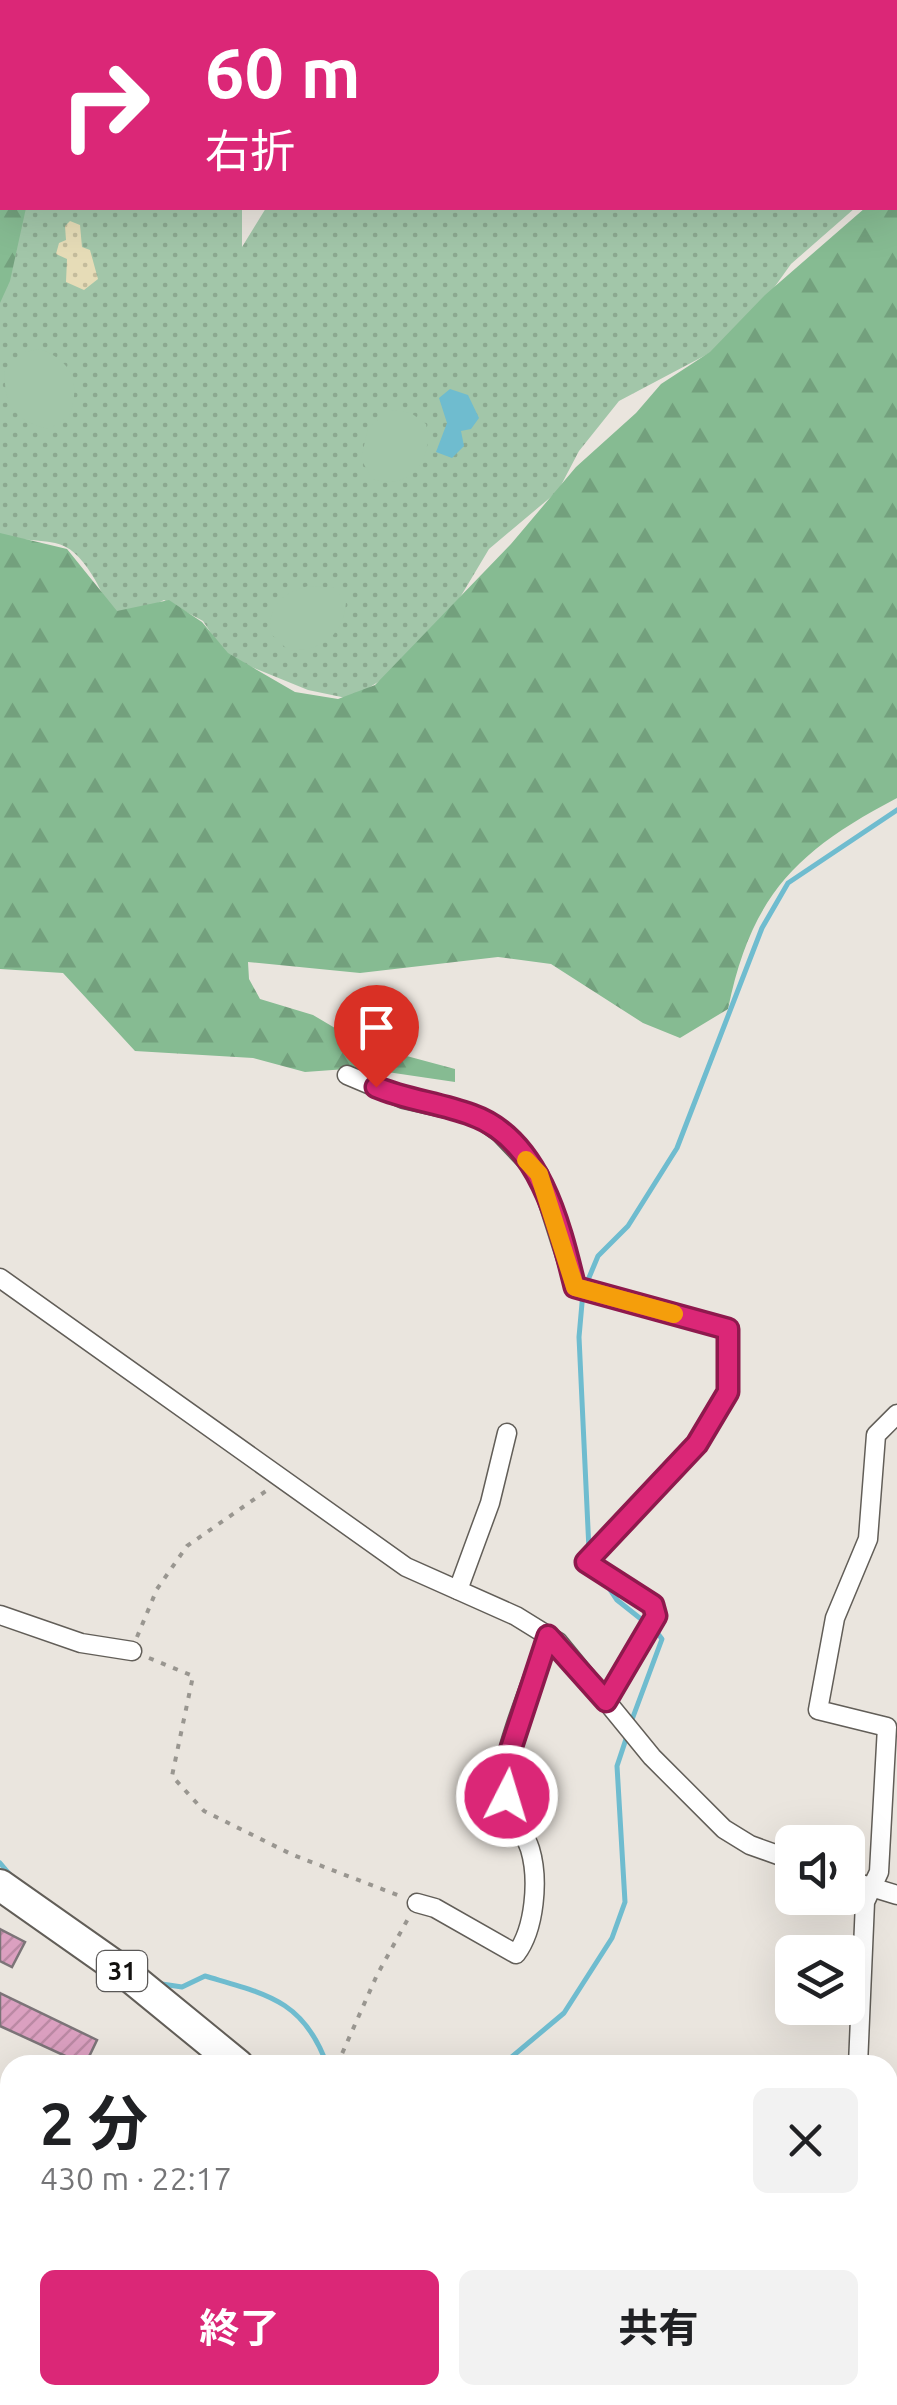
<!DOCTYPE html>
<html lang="ja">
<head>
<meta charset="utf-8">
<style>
  :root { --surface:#fff; --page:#f2f2f2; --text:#202124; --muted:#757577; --accent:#db2777 }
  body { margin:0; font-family:Ubuntu,"Noto Sans JP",sans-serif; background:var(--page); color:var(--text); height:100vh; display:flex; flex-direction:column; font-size:38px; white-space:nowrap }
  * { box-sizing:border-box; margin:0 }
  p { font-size:32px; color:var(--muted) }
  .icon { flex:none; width:55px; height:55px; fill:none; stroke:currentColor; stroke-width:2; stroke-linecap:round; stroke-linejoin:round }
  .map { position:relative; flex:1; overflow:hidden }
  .sheet { position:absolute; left:0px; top:2055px; width:898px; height:350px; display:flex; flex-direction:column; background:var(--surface); border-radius:30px 30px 0 0; box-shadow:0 10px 40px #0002 }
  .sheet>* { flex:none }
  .hud { position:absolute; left:0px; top:0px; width:898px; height:210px; box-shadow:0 10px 40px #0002; background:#db2777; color:#fff; overflow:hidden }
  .fabs { position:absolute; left:775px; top:1825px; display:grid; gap:20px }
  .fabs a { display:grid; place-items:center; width:90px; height:90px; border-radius:15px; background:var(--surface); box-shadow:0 10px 40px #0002; font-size:50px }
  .pin { position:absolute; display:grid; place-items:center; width:85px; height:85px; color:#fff; margin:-102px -42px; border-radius:50% 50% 50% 0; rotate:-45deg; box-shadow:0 0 10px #0007 }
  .pin .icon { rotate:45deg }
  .me { position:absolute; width:110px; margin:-55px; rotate:5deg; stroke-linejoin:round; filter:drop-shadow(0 0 8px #0008) }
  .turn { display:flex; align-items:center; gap:35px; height:210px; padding:0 40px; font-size:45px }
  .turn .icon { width:130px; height:130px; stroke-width:2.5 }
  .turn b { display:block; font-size:70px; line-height:85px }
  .round { display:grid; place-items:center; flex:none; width:105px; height:105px; border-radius:15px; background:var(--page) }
  .head { display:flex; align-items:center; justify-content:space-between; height:170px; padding:0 40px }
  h1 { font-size:60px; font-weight:700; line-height:75px }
  .button { display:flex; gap:20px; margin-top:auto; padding:20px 40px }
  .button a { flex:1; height:115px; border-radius:15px; background:var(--accent); color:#fff; font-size:40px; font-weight:700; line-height:115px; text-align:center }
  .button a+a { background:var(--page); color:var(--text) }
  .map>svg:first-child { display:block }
  .grass { fill:url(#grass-dots) }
  .forest { fill:url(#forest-firs) }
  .sand { fill:url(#sand-dots) }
  .pitch { fill:#a2c6a9 }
  .water { fill:#6fbccf }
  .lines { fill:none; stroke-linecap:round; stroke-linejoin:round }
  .stream { stroke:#6fbccf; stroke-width:5 }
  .building { fill:url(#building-hatch); stroke:#7c7478; stroke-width:2.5 }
  .street-casing { stroke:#625e58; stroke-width:21 }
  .primary-casing { stroke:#625e58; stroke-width:34 }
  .path { stroke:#999690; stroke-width:4; stroke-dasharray:5 8; stroke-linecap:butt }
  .street { stroke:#fff; stroke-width:18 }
  .primary { stroke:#fff; stroke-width:30 }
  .route-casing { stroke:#8e194d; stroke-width:25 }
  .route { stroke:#db2777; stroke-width:18 }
  .slow { stroke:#f59e0b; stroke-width:18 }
  .labels { text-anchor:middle; stroke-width:9; stroke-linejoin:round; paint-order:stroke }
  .shield { fill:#fff; stroke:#5a5857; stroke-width:2.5 }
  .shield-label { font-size:25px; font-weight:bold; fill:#13110f }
</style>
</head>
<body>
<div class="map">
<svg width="897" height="2405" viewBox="0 0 897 2405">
  <defs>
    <pattern id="grass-dots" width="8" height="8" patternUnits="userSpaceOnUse" patternTransform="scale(2.5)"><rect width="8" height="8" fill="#a2c6a9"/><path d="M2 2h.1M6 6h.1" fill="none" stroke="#8ba990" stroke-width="1.8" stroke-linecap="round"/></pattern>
    <pattern id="forest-firs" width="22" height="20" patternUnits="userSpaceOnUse" patternTransform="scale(2.5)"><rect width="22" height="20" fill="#86bb92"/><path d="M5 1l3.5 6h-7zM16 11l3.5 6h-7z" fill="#73a07d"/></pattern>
    <pattern id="sand-dots" width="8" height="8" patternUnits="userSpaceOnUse" patternTransform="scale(2.5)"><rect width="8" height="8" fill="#e6dcb7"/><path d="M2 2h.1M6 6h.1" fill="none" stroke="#c4bc9c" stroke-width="1.8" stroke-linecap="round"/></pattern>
    <pattern id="building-hatch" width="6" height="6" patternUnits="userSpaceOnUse" patternTransform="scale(2.5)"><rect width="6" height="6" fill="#dba0c0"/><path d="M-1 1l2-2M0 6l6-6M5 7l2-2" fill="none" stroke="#bb89a4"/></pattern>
  </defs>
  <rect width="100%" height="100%" fill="#eae5de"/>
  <g class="grass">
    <polygon points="389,0 897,0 897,162 895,2"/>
    <path d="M 24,208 L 242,208 L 242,247 L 266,208 L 855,208 L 791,264 L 738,338 L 619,401 L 579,451 L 558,491 L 489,549 L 443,626 L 408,653 L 389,675 L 351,699 L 308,690 L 227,657 L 203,621 L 164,600 L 124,620 L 113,616 C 102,593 84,548 55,543 C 36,539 19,541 0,534 L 0,296 Z"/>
  </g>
  <g class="forest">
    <polygon points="0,0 92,0 2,2 2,208 26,208 10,281 0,303"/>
    <path d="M 897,173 L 897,798 C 796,851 751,896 728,1009 L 680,1038 L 643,1023 L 551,964 L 498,957 L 360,973 L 248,962 L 249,979 L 260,999 L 313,1015 L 362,1044 L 455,1069 L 455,1082 L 360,1068 L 305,1072 L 253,1058 L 135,1051 L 63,973 L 0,969 L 0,533 L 67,549 L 117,611 L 169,600 L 202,622 L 228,653 L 295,692 L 338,699 L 375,685 L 511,544 L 576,467 L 636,413 L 661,384 L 710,352 L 765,295 L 865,208 L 895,208 Z"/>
  </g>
  <polygon class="sand" points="70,221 80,225 82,247 90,250 98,279 84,290 66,282 67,259 56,254 59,243 66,240 65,226"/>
  <g class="pitch">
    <path d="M 40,349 C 73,361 81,384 69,417 L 48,429 C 15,421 3,405 5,371 L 25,352 Z"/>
    <path d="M 391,410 L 411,413 L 426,424 C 434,461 410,491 372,479 L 361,459 L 368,428 Z"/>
    <path d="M 308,586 L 334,588 L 346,602 C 344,634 322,652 288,650 L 272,635 C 265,607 283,593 308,586 Z"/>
  </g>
  <polygon class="water" points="450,389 468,395 479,418 471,429 461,431 464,446 452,458 436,452 447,423 439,398"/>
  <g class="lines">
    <g class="stream">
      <polyline points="589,1550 579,1337 583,1292 598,1256 628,1226 677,1148 762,928 788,883 897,810"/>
      <polyline points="605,1582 617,1600 646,1623"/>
      <polyline points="630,1725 662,1639 655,1630"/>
      <polyline points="0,1863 11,1876"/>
      <path d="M 162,1984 L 182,1987 L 205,1976 C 266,1994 304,2000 327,2065"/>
      <polyline points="502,2065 564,2013 612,1938 625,1902 617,1766 627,1736"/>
      <polyline points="404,2403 404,2395"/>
    </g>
  </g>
  <g class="building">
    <polygon points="0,1929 25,1942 12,1967 0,1961"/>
    <polygon points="0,1993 97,2040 85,2065 0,2026"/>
  </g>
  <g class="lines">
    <defs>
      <g id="street">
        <polyline points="347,1075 404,1099 475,1115 500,1133 539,1174 575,1287 728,1329 728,1392 697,1444 586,1562 653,1605 656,1616 606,1701"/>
        <polyline points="0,1278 406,1567 516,1616 558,1642 652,1757 724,1829 750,1845 792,1860"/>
        <polyline points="458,1590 490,1503 507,1433"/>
        <polyline points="0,1615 81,1643 132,1651"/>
        <polyline points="848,1880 897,1895"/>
        <path d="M 417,1903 L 435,1908 L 516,1954 C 535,1929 539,1879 530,1849 C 522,1825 502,1805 503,1777 C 503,1751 538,1666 548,1636"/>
        <polyline points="858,2065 865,1902 879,1872 887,1727 818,1710 835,1618 868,1539 876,1435 897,1414"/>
        <polyline points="0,2376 10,2377"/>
        <polyline points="212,2395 326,2405"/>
        <polyline points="762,2405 763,2395"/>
      </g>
      <g id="primary">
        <polyline points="0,1885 128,1975 238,2065"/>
        <polyline points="600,2395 611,2405"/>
      </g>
    </defs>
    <use href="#street" class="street-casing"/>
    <use href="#primary" class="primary-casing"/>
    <g class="path">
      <polyline points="137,1637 157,1589 187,1546 266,1491"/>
      <polyline points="149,1658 193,1676 172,1776 204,1811 293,1855 400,1896"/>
      <polyline points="337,2065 377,1975 409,1917"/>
    </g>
    <use href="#street" class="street"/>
    <use href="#primary" class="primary"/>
  </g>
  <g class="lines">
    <defs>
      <path id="route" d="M 376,1087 C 407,1100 440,1103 472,1115 C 540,1139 560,1226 575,1287 L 728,1329 L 728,1392 L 697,1444 L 586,1562 L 653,1605 L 656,1616 L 606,1701 L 548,1636 L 502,1776 L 507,1796"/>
    </defs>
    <use href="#route" class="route-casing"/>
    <use href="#route" class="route"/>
    <polyline class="slow" points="526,1160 539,1174 575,1287 674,1314"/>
  </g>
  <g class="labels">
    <rect class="shield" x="97" y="1951" width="50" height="40" rx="8"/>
    <g class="shield-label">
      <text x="122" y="1980">31</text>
    </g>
  </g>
</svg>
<div class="fabs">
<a><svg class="icon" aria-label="sound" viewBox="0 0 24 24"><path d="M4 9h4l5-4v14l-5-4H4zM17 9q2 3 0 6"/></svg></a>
<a><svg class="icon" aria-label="layers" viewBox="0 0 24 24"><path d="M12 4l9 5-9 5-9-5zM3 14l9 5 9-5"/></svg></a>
</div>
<div class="pin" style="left:376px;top:1087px;background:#d93025"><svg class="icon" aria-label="arrive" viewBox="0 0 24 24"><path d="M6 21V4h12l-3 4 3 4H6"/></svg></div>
<svg class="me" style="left:507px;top:1796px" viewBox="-20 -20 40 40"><circle r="17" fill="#db2777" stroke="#fff" stroke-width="3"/><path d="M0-11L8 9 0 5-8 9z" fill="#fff"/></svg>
<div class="hud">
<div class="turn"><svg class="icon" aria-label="right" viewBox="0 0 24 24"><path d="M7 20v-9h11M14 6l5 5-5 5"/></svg><div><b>60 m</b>右折</div></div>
</div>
<section class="sheet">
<div class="head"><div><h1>2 分</h1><p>430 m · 22:17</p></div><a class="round"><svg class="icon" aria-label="close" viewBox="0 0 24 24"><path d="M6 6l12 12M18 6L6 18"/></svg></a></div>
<div class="button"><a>終了</a><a>共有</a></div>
</section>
</div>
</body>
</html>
